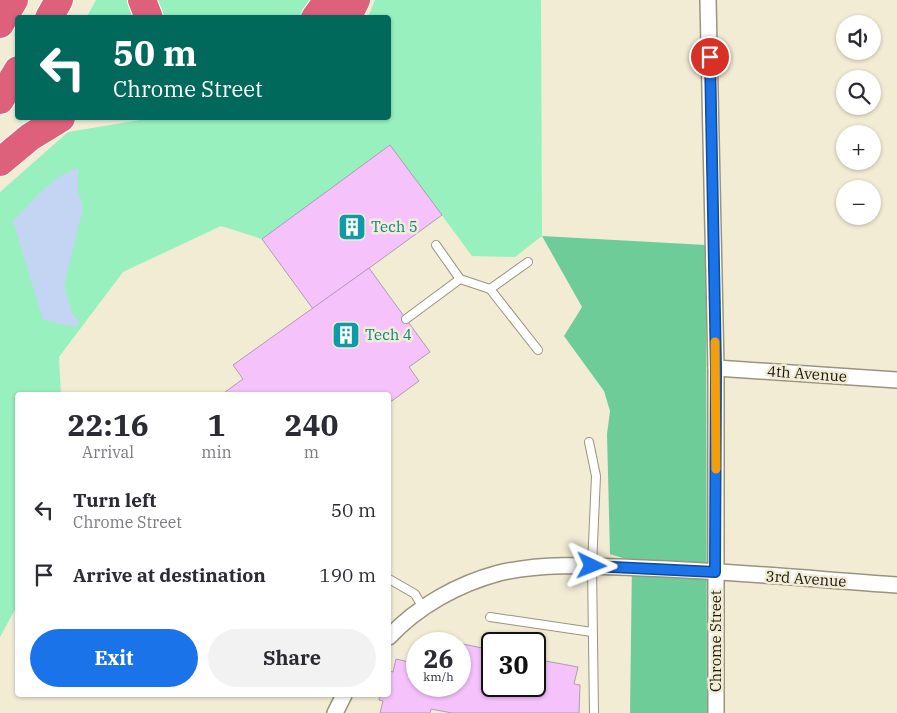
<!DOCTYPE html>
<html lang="en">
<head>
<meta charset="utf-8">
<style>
  :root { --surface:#fff; --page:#f2f2f3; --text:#2b2b33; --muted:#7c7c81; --accent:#1a73e8 }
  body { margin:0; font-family:"IBM Plex Serif",serif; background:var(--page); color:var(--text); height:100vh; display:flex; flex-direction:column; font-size:19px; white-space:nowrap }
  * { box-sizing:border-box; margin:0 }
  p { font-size:16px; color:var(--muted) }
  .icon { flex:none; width:28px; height:28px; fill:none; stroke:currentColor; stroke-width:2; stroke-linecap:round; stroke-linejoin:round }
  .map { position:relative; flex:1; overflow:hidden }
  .drawer { position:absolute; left:15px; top:392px; width:376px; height:305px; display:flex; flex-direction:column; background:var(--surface); border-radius:5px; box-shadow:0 1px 4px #0004 }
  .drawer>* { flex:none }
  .top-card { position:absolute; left:15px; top:15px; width:376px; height:105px; border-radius:5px; box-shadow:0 1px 4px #0004; background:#00695c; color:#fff; overflow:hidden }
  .buttons { position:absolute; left:836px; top:15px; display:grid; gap:10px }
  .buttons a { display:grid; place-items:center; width:45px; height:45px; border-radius:50%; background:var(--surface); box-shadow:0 1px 4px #0004; font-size:25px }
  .speed { position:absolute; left:406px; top:632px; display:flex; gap:10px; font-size:25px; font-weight:700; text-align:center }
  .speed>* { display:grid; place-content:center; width:65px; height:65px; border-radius:50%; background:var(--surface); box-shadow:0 1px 4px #0004; line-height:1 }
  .speed small { font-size:12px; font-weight:400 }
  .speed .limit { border:2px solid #111; border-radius:8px; background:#fff; color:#111 }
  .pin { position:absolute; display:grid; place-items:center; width:42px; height:42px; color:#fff; margin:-21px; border:2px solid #fff; border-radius:50%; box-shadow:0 1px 5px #0007 }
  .me { position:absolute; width:55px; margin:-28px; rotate:92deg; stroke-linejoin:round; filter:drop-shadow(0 0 4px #0008) }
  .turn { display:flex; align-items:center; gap:18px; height:105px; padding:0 15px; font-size:22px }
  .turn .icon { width:65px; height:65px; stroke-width:2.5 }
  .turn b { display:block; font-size:35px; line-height:42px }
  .eta { display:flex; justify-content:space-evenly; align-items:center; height:85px; text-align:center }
  .eta b { font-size:30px; font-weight:700; line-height:35px }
  .button { display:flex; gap:10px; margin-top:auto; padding:10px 15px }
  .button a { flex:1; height:58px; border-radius:30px; background:var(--accent); color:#fff; font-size:20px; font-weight:700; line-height:58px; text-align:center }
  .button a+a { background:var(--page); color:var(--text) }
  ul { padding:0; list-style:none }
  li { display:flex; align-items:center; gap:15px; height:65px; padding:0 15px }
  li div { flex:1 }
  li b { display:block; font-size:19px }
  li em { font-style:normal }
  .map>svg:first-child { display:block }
  .green { fill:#98f0be }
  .forest { fill:#6ecc99 }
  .water { fill:#c4d5f4 }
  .building { fill:#f5c2fc; stroke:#ad9daf }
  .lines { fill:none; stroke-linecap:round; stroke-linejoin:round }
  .lane-casing { stroke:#9a947f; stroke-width:10 }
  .street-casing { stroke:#9a947f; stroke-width:18 }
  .highway-casing { stroke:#fff; stroke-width:30 }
  .lane { stroke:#fff; stroke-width:8 }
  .street { stroke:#fff; stroke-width:15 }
  .highway { stroke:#dd617b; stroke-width:28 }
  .route-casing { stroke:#114b97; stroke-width:12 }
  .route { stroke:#1a73e8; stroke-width:9 }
  .slow { stroke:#f59e0b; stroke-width:9 }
  .labels { text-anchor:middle; stroke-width:5; stroke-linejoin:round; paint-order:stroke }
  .culture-label { font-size:15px; fill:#0d838f; stroke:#f2ecd5; text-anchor:start }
  .street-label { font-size:15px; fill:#18160e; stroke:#f2ecd5 }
</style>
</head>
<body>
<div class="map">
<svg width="897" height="713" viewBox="0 0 897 713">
  <rect width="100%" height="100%" fill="#f2ecd5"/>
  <g class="green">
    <polygon points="96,0 132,0 136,18 86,18"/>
    <polygon points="156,0 315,0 311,8 301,18 164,17 160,13"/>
    <polygon points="375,0 541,0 542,236 515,257 472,256 390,145 262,239 221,226 123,272 59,357 61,395 18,395 17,606 0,637 0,192 68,132 146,119 389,118 389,18 368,17"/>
  </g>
  <polygon class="forest" points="542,236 706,245 707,713 630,713 632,561 610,554 607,434 610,411 604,391 564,336 582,307"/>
  <path class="water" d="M 78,168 L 78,192 L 83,207 L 64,285 L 72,313 L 80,322 L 76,327 L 43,320 L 13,221 C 33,201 51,176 78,168 Z"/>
  <g class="building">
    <polygon points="390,145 442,215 313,309 262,239"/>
    <polygon points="369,268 430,352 409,367 419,381 389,403 389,395 221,395 243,379 233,365"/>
    <polygon points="424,636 492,650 492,686 535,686 535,659 578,667 574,684 580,685 579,713 452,713 431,709 430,713 380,713 383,701 379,700 380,695 389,695 389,671 393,672 396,659 418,664 418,686 460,686 460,644 422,644"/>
  </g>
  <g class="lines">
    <defs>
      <g id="lane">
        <polyline points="436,245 460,279"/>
        <polyline points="490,289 528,262"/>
        <polyline points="406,319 460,279 490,289 538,350"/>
        <polyline points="589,442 596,476 592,566 594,713"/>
        <polyline points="389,579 415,594 423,608"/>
        <polyline points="490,617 592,632"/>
      </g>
      <g id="street">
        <polyline points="708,0 716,368 716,713"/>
        <polyline points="716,368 897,380"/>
        <path d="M 389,637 C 418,606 458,584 499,573 C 546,562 596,566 643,568 C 728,571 812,579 897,585"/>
        <polyline points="335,713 344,695"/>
      </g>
      <g id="highway">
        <polyline points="142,0 149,18"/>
        <polyline points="49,18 59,0"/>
        <polyline points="315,18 328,0"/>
        <polyline points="347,18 356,0"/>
        <polyline points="0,24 14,0"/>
        <polyline points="0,100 18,70"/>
        <polyline points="0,162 30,137 61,118"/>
      </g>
    </defs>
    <use href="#lane" class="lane-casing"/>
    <use href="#street" class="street-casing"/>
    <use href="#highway" class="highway-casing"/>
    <use href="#lane" class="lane"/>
    <use href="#street" class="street"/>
    <use href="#highway" class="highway"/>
  </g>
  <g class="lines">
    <defs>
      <polyline id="route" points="592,566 715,572 716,368 710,57"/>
    </defs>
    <use href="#route" class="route-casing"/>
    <use href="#route" class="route"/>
    <polyline class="slow" points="715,342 716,469"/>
  </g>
  <defs>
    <symbol id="building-square" viewBox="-11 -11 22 22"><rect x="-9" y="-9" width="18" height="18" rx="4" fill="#0f9aa8" stroke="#f2ecd5"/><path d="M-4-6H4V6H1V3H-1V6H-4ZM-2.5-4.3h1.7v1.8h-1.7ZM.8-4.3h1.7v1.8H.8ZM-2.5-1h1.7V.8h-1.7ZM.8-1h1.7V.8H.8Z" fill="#fff"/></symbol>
  </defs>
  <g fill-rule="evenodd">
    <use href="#building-square" x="336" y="211" width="32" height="32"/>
    <use href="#building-square" x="330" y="319" width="32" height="32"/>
  </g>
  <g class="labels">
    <g class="culture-label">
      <text x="371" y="232">Tech 5</text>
      <text x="365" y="340">Tech 4</text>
    </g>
    <g class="street-label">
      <text transform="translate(807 374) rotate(4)" y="5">4th Avenue</text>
      <text transform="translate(806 579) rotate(4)" y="5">3rd Avenue</text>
      <text transform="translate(716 641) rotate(-90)" y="5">Chrome Street</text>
    </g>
  </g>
</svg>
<div class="buttons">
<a><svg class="icon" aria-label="sound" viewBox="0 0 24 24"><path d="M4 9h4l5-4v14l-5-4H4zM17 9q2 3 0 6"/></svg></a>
<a><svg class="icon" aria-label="search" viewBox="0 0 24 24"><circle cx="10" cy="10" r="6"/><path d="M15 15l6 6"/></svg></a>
<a>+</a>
<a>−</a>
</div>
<div class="speed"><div>26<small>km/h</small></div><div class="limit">30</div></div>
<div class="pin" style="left:710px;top:57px;background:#d93025"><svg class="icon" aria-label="arrive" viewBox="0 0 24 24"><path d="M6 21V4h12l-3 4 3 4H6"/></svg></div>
<svg class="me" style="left:592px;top:566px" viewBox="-20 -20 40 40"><path d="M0-17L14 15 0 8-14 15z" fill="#1a73e8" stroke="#fff" stroke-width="4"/></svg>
<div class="top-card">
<div class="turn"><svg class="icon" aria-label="left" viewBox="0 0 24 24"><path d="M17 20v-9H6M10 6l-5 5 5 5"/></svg><div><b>50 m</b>Chrome Street</div></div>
</div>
<section class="drawer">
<div class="eta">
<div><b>22:16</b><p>Arrival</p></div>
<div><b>1</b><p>min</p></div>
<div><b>240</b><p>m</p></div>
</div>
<ul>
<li><svg class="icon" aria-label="left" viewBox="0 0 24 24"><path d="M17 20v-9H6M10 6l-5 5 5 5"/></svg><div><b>Turn left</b><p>Chrome Street</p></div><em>50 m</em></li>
<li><svg class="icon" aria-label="arrive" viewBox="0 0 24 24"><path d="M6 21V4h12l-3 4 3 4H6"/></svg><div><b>Arrive at destination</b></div><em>190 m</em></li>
</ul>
<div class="button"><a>Exit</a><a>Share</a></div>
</section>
</div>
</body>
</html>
